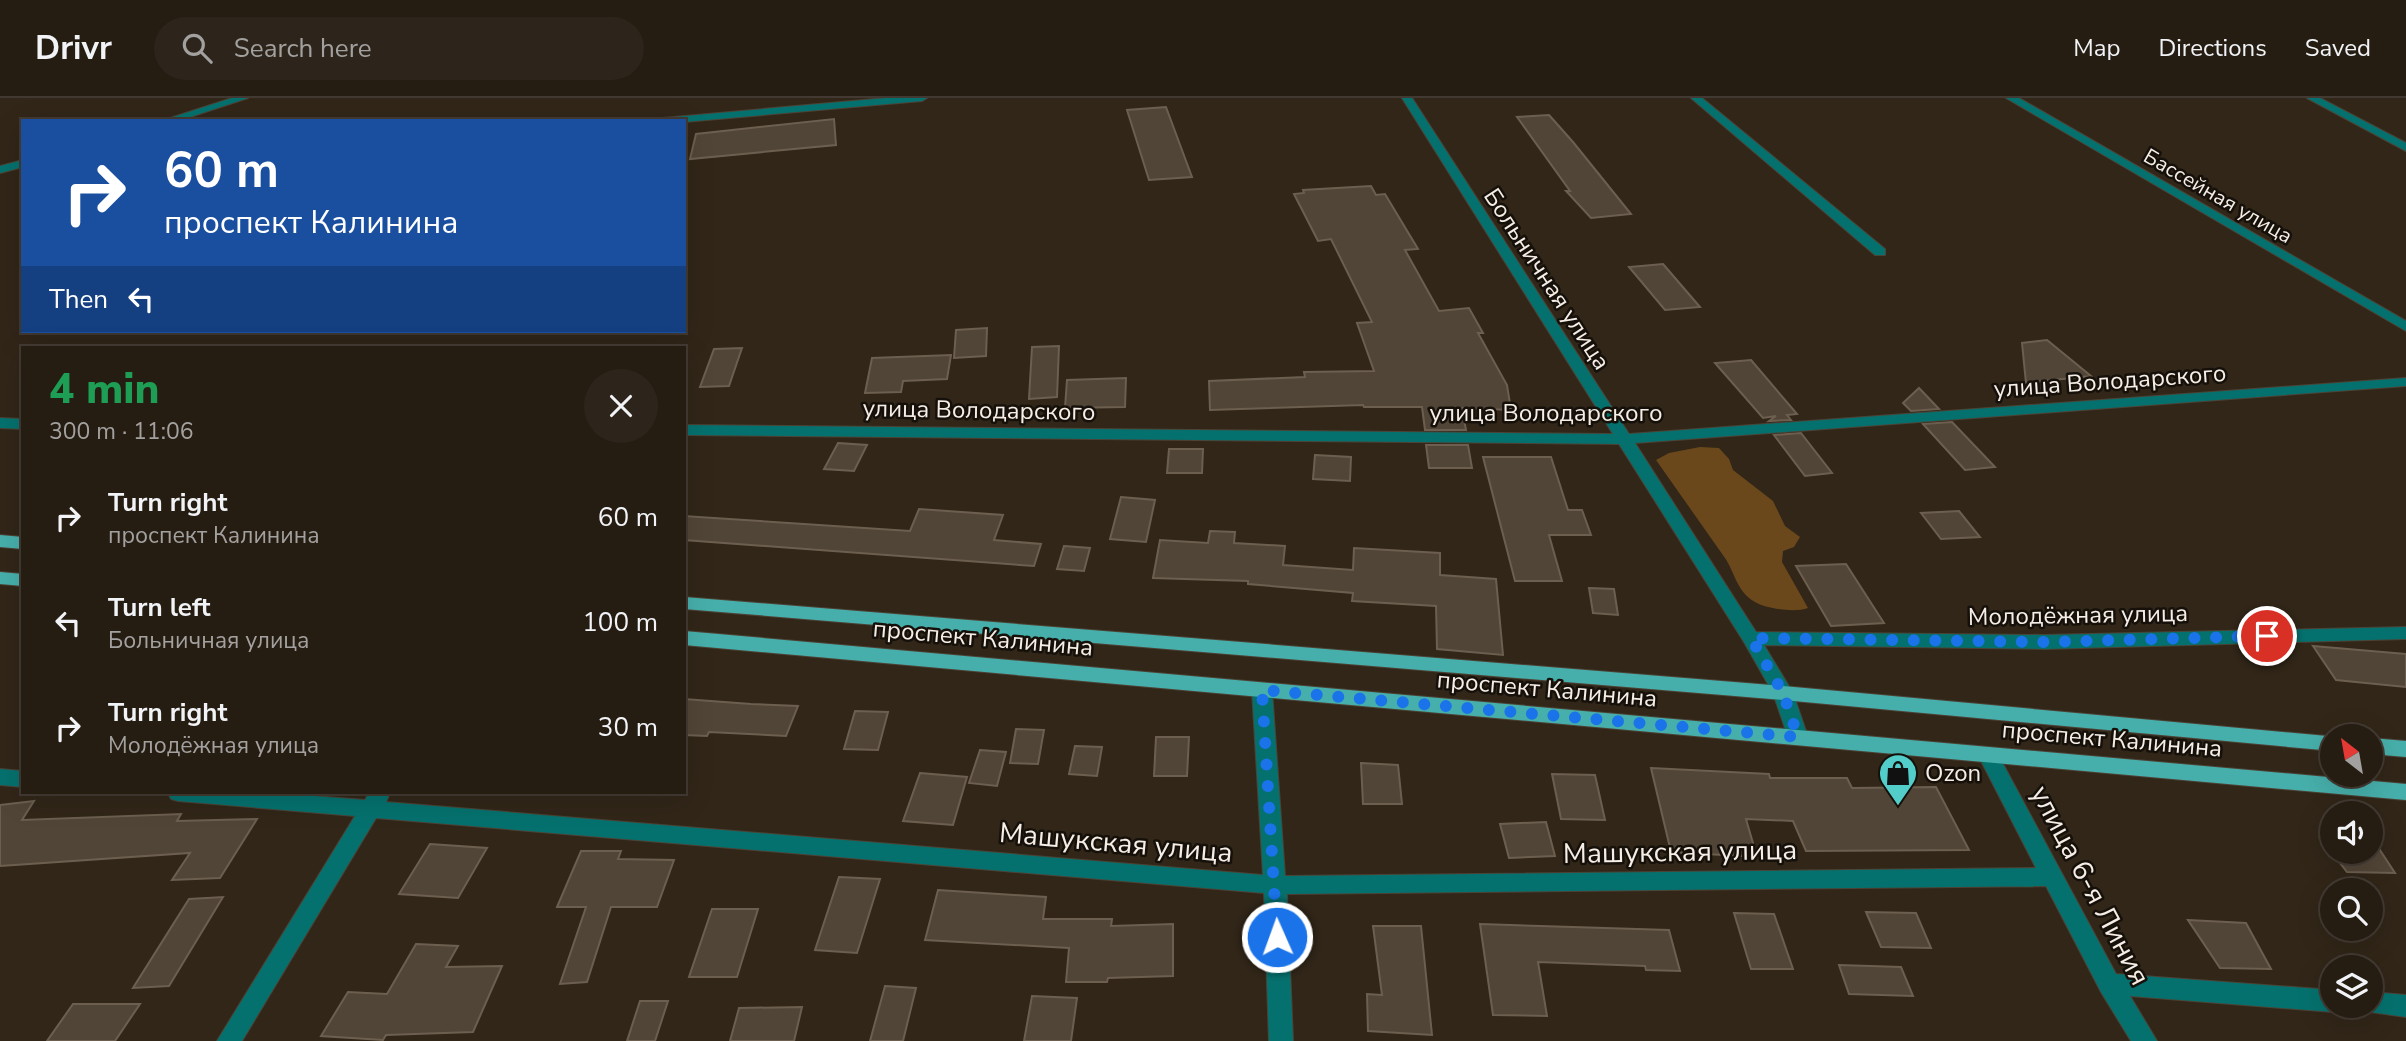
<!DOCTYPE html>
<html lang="en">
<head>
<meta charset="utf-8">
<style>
  :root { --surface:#251c12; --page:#2d251b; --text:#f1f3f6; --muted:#a3a19f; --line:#423a32 }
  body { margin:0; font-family:"Nunito Sans",sans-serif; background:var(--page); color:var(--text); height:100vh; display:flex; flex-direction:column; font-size:26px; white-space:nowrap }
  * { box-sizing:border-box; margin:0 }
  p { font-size:23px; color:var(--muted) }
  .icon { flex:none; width:38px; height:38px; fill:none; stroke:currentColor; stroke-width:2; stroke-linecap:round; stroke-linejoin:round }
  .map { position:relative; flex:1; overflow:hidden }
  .details { position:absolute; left:21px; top:248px; width:665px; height:448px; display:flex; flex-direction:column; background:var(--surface); border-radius:0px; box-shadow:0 7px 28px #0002,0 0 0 2px var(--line) }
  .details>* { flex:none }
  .banner { position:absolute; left:21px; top:21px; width:665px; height:214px; border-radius:0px; box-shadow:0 7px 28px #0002,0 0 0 2px var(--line); background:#1a4fa0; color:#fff; overflow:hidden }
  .needle { width:46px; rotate:329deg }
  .buttons { position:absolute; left:2320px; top:626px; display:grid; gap:14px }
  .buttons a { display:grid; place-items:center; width:63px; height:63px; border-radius:50%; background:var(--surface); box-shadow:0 7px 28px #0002,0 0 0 2px var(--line); font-size:35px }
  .pin { position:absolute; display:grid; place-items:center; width:60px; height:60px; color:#fff; margin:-30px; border:4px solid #fff; border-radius:50%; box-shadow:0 2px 7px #0007 }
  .me { position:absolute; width:77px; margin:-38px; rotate:358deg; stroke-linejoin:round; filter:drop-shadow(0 0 5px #0008) }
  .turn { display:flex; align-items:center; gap:24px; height:147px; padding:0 28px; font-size:32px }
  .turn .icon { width:91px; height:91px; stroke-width:2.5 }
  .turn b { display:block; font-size:49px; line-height:60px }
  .then { display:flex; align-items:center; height:66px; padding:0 28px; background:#0003; gap:14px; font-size:26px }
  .round { display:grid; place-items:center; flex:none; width:74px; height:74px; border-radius:37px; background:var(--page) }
  .head { display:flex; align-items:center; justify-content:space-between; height:119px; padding:0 28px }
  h1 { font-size:42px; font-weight:800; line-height:52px; color:#1e9e55 }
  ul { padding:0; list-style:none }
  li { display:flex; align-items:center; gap:21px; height:105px; padding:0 28px }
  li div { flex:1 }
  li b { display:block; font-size:26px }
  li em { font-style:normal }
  header { display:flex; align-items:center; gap:42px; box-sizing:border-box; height:98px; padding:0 35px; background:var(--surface); border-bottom:2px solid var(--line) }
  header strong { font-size:33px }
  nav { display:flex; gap:38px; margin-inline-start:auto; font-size:24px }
  .search { width:490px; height:63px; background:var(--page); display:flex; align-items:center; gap:18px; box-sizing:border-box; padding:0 24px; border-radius:38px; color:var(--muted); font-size:26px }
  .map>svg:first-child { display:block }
  .forest { fill:#6b481b }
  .building { fill:#514537; stroke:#6c5f50; stroke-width:2 }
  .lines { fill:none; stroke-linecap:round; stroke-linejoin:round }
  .street-casing { stroke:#4d4235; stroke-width:2 }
  .primary-casing { stroke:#4d4235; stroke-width:2 }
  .street { fill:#05716e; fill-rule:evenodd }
  .primary { fill:#47afab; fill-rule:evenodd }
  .route { stroke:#1a73e8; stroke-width:12; stroke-dasharray:0 21.6 }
  .labels { text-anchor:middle; stroke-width:5; stroke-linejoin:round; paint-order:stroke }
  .far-street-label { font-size:21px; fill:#f6eee6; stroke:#15100a }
  .street-label { font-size:24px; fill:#f6eee6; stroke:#15100a }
  .poi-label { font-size:24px; fill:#f6eee6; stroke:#15100a; text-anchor:start }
  .near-street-label { font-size:28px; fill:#f6eee6; stroke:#15100a }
</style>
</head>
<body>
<header>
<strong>Drivr</strong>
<div class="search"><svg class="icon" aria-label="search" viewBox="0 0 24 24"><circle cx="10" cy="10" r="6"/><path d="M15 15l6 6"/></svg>Search here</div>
<nav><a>Map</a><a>Directions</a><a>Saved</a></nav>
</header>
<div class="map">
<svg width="2406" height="943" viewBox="0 0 2406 943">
  <rect width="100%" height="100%" fill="#312618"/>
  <path class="forest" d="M 1700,349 L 1719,350 L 1729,361 L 1733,372 L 1773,403 L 1785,428 L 1800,439 L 1794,449 L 1783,453 L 1782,464 L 1808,510 C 1795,515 1767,511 1755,504 C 1737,494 1735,475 1725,460 C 1702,427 1679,395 1656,362 L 1669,355 Z"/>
  <g class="building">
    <polygon points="1166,9 1192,79 1149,82 1127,12"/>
    <polygon points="1549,17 1573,44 1631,116 1591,120 1566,93 1570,93 1517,19"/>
    <polygon points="834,21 836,47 690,61 696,36"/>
    <polygon points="1371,88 1376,97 1385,96 1418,151 1405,152 1439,213 1469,210 1483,235 1478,235 1507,287 1511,312 1462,310 1466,332 1425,332 1422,309 1364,309 1363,307 1210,312 1209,283 1305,279 1304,274 1374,273 1357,225 1372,224 1331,141 1318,143 1294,96 1304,95 1303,92"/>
    <polygon points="1663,166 1700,209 1665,212 1629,169"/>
    <polygon points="987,230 986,258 954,260 956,232"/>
    <polygon points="2047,242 2091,278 2026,285 2022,245"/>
    <polygon points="1059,248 1057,299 1029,301 1032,249"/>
    <polygon points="742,250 729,288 700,289 714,251"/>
    <polygon points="951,257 947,281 903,283 901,294 865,295 872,260"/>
    <polygon points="1751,262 1797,316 1787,317 1791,322 1769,323 1776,318 1763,320 1715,265"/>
    <polygon points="1126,280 1125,309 1065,310 1067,282"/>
    <polygon points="1919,290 1939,311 1911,313 1903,305"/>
    <polygon points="1952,324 1995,369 1965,372 1923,326"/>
    <polygon points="1801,335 1832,375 1805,378 1774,337"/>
    <polygon points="838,345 867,347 854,373 824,371"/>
    <polygon points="1426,347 1468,347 1472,370 1429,370"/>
    <polygon points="1169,351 1203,351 1202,375 1167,375"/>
    <polygon points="1315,357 1351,359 1350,383 1313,381"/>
    <polygon points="1483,359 1551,359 1568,412 1582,412 1591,437 1549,437 1562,483 1515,483"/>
    <polygon points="1121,399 1155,402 1146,444 1110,441"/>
    <polygon points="919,411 1003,417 994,442 1041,446 1034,468 684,442 684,418 910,433"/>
    <polygon points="1959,413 1980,439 1941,441 1921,415"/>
    <polygon points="1210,433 1235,434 1234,445 1285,448 1283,467 1353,472 1354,450 1440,455 1440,477 1496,481 1503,557 1437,551 1436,508 1352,503 1353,495 1248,486 1248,483 1153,480 1160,442 1208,445"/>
    <polygon points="1064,448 1090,450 1084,473 1057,471"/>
    <polygon points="1846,466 1884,525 1831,528 1796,468"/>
    <polygon points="1589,490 1614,491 1618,517 1593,515"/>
    <polygon points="2313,548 2406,556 2406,589 2336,582"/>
    <polygon points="684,601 751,606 798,608 786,638 709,634 707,638 684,637"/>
    <polygon points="855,613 888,614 878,652 844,651"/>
    <polygon points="1016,631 1044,632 1038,666 1010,665"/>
    <polygon points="1156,639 1189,639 1187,678 1154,678"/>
    <polygon points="1075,648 1102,649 1097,678 1069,676"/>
    <polygon points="980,652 1006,654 997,688 969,685"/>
    <polygon points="1361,665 1398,667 1402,706 1363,706"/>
    <polygon points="1651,670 1769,676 1770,680 1847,680 1852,690 1936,689 1969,752 1806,753 1793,723 1746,721 1757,759 1671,754"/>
    <polygon points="920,675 967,679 953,727 903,723"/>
    <polygon points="1552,676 1595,677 1605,722 1561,721"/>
    <polygon points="34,703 22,722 181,716 177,723 257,721 220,780 172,782 190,755 0,768 0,707"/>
    <polygon points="1546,724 1555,758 1509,760 1500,726"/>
    <polygon points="2320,739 2333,739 2333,754 2371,754 2372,740 2395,775 2347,774"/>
    <polygon points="430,746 487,750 458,800 399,796"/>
    <polygon points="581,753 621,753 618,761 674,762 657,809 611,809 587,884 560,886 586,809 557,809"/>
    <polygon points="839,779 880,781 857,855 815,852"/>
    <polygon points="938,792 1046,799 1043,821 1112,821 1111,828 1173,826 1173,878 1108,880 1107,884 1066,884 1069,850 925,842"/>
    <polygon points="223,799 169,888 133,890 189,801"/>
    <polygon points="712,811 758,811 737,879 689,879"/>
    <polygon points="1866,814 1916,815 1931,850 1881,849"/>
    <polygon points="1734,815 1774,816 1793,871 1751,871"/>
    <polygon points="2188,822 2246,825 2271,871 2220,870"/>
    <polygon points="1480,826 1669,832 1680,873 1646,872 1645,868 1538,864 1547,918 1493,917"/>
    <polygon points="1373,828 1421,828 1432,937 1368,933 1367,896 1382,897"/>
    <polygon points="416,846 458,848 446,869 502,868 473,934 386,937 383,942 321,938 348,894 387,896"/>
    <polygon points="1839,867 1901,869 1913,898 1849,896"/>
    <polygon points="885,888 916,890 903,943 870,943"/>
    <polygon points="1032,898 1077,900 1071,943 1024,943"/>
    <polygon points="640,903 668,903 655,943 627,943"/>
    <polygon points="73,906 140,906 115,943 47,943"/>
    <polygon points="802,909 794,943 730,943 739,910"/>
  </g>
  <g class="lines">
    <defs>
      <g id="street">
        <polygon points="232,0 248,0 178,23 161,23"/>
        <polygon points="886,0 927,0 922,3 684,24 658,23 663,20"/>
        <polygon points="1402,0 1412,0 1629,336 2406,280 2406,288 1635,345 1756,534 2045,537 2406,529 2406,541 2045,551 1764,547 1793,595 1808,639 1805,644 1798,647 1791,644 1788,639 1773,595 1744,544 1619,346 684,337 684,327 1613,336"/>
        <polygon points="1691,0 1702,0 1885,151 1885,157 1875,157"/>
        <polygon points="2006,0 2019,0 2406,223 2406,233"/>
        <polygon points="2307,0 2320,0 2406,45 2406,53"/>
        <polygon points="23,62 23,69 0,75 0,68"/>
        <polygon points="0,320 23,321 23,331 0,330"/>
        <polygon points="1262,585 1269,587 1272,592 1285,778 2036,770 1978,657 1981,651 1988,649 1995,651 2116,876 2333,892 2333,908 2343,908 2333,914 2130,898 2157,943 2131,943 2101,894 2046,788 1287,796 1293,943 1269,943 1264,795 376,720 242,943 217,943 355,718 178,703 171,701 168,695 275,695 365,702 369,695 390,695 386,704 1263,777 1252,592 1255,587"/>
        <polygon points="0,671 23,673 23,689 0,687"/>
        <polygon points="2371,894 2406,897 2406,919 2363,913 2361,908 2371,908"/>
      </g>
      <g id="primary">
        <polygon points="0,437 23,439 23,451 0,449"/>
        <polygon points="0,474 23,476 23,488 0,486"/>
        <polygon points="684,499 1783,588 2338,639 2333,639 2333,653 1783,602 684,511"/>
        <polygon points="684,533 2406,686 2406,702 684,547"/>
        <polygon points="2371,640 2406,643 2406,659 2371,656"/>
      </g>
    </defs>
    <use href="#street" class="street-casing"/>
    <use href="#primary" class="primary-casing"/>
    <use href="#street" class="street"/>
    <use href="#primary" class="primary"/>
  </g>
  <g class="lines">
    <polyline class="route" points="1277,839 1262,592 1798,639 1783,595 1751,540 2045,544 2267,538"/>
  </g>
  <defs>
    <symbol id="shop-pin" viewBox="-11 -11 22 30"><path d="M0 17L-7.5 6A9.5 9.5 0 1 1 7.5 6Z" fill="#53cdc9" stroke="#15100a"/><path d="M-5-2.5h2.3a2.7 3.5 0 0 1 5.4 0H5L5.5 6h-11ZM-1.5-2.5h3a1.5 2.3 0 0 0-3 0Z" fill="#111"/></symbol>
  </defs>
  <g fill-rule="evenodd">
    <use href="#shop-pin" x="1876" y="653" width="44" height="60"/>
  </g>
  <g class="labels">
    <g class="far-street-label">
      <text transform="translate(2218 98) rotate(30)" y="7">Бассейная улица</text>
    </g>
    <g class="street-label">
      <text transform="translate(1547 181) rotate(57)" y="8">Больничная улица</text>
      <text transform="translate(2110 283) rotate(-4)" y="8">улица Володарского</text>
      <text transform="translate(979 312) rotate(1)" y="8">улица Володарского</text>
      <text x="1546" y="323">улица Володарского</text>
      <text transform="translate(2078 517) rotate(-1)" y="8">Молодёжная улица</text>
      <text transform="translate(983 540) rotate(5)" y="8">проспект Калинина</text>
      <text transform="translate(1547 591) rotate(5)" y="8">проспект Калинина</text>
      <text transform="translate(2112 641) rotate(5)" y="8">проспект Калинина</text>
    </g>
    <g class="poi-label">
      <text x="1925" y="683">Ozon</text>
    </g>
    <g class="near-street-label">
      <text transform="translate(1116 744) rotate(5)" y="10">Машукская улица</text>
      <text transform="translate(1680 753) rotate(-1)" y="10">Машукская улица</text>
      <text transform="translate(2091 787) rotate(62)" y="10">улица 6-я Линия</text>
    </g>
  </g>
</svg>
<div class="buttons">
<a><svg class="needle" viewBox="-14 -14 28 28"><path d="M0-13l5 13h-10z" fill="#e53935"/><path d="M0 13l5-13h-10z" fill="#a3a19f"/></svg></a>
<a><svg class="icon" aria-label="sound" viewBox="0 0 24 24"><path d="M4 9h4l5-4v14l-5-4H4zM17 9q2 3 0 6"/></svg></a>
<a><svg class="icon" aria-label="search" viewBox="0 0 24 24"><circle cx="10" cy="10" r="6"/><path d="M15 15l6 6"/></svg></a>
<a><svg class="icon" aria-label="layers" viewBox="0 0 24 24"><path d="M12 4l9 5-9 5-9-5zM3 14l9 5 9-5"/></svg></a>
</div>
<div class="pin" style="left:2267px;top:538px;background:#d93025"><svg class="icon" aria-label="arrive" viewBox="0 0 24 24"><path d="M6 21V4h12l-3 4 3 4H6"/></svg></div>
<svg class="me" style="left:1277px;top:839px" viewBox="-20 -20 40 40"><circle r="17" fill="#1a73e8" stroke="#fff" stroke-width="3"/><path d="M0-11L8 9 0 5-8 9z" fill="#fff"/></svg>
<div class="banner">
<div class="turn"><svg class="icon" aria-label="right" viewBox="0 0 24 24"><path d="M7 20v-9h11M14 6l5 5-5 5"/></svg><div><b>60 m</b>проспект Калинина</div></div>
<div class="then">Then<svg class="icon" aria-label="left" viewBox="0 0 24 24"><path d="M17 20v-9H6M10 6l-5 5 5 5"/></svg></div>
</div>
<section class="details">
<div class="head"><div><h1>4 min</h1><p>300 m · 11:06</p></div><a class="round"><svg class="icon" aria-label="close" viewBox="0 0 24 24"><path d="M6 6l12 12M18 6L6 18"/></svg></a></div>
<ul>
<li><svg class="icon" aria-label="right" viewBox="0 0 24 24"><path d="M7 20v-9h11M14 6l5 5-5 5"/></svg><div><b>Turn right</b><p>проспект Калинина</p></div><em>60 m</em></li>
<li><svg class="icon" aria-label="left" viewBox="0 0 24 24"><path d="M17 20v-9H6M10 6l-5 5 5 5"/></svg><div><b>Turn left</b><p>Больничная улица</p></div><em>100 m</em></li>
<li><svg class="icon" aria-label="right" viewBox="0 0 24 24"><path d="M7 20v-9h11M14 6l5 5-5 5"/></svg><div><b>Turn right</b><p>Молодёжная улица</p></div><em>30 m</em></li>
</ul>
</section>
</div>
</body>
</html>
